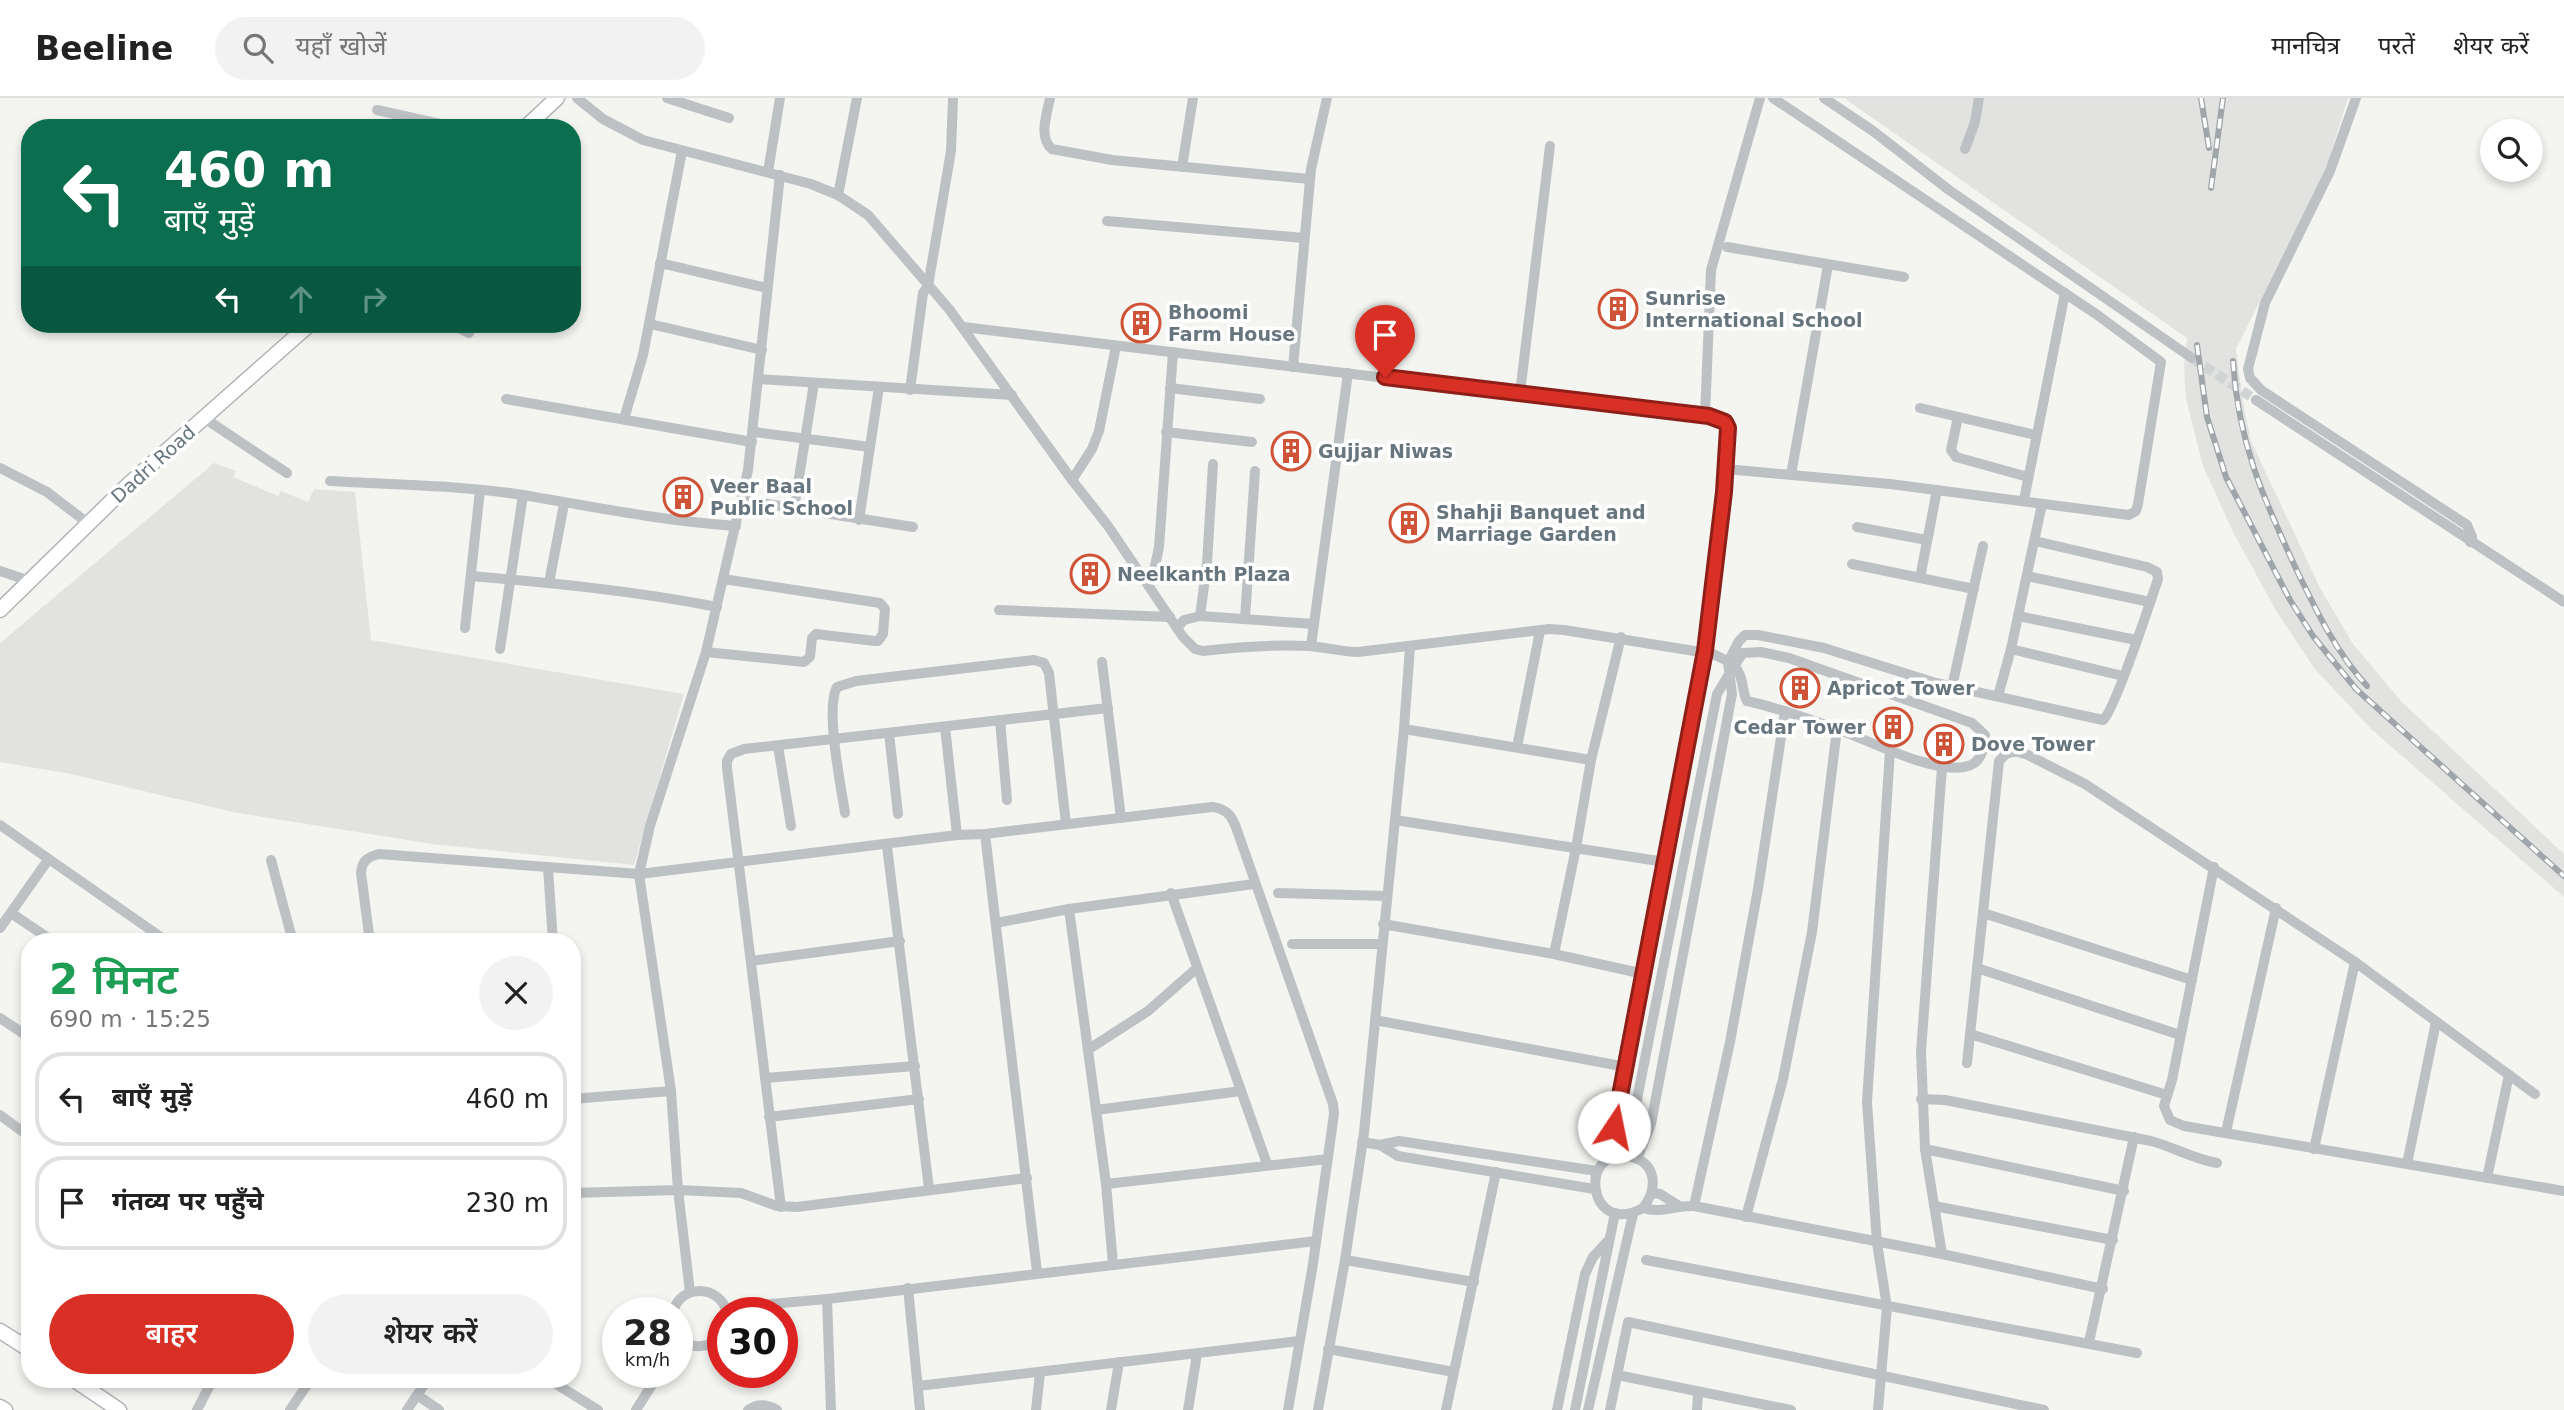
<!DOCTYPE html>
<html lang="hi">
<head>
<meta charset="utf-8">
<style>
  :root { --surface:#fff; --page:#f2f2f2; --text:#222; --muted:#767676; --line:#e0e0e0; --accent:#d93025 }
  body { margin:0; font-family:"DejaVu Sans","Noto Sans Devanagari",sans-serif; background:var(--page); color:var(--text); height:100vh; display:flex; flex-direction:column; font-size:26px; white-space:nowrap }
  * { box-sizing:border-box; margin:0 }
  p { font-size:23px; color:var(--muted) }
  .icon { flex:none; width:38px; height:38px; fill:none; stroke:currentColor; stroke-width:2; stroke-linecap:round; stroke-linejoin:round }
  .map { position:relative; flex:1; overflow:hidden }
  .panel { position:absolute; left:21px; top:835px; width:560px; height:455px; display:flex; flex-direction:column; background:var(--surface); border-radius:28px; box-shadow:0 4px 10px #0003 }
  .panel>* { flex:none }
  .banner { position:absolute; left:21px; top:21px; width:560px; height:214px; border-radius:28px; box-shadow:0 4px 10px #0003; background:#0b6e4f; color:#fff; overflow:hidden }
  .buttons { position:absolute; left:2480px; top:21px; display:grid; gap:14px }
  .buttons a { display:grid; place-items:center; width:63px; height:63px; border-radius:50%; background:var(--surface); box-shadow:0 4px 10px #0003; font-size:35px }
  .speed { position:absolute; left:602px; top:1199px; display:flex; gap:14px; font-size:35px; font-weight:700; text-align:center }
  .speed>* { display:grid; place-content:center; width:91px; height:91px; border-radius:50%; background:var(--surface); box-shadow:0 4px 10px #0003; line-height:1 }
  .speed small { font-size:18px; font-weight:400 }
  .speed .limit { border:10px solid #d22; background:#fff; color:#111 }
  .pin { position:absolute; display:grid; place-items:center; width:60px; height:60px; color:#fff; margin:-72px -30px; border-radius:50% 50% 50% 0; rotate:-45deg; box-shadow:0 0 7px #0007 }
  .pin .icon { rotate:45deg }
  .me { position:absolute; width:77px; margin:-38px; rotate:11deg; stroke-linejoin:round; filter:drop-shadow(0 0 5px #0008) }
  .turn { display:flex; align-items:center; gap:24px; height:147px; padding:0 28px; font-size:32px }
  .turn .icon { width:91px; height:91px; stroke-width:2.5 }
  .turn b { display:block; font-size:49px; line-height:60px }
  .lanes { display:flex; align-items:center; height:66px; padding:0 28px; background:#0003; justify-content:center; gap:35px; direction:ltr }
  .lanes .off { opacity:.35 }
  .round { display:grid; place-items:center; flex:none; width:74px; height:74px; border-radius:37px; background:var(--page) }
  .head { display:flex; align-items:center; justify-content:space-between; height:119px; padding:0 28px }
  h1 { font-size:42px; font-weight:600; line-height:52px; color:#1e9e55 }
  .action { display:flex; gap:14px; margin-top:auto; padding:14px 28px }
  .action a { flex:1; height:80px; border-radius:42px; background:var(--accent); color:#fff; font-size:28px; font-weight:600; line-height:80px; text-align:center }
  .action a+a { background:var(--page); color:var(--text) }
  ul { padding:0; list-style:none }
  li { display:flex; align-items:center; gap:21px; height:94px; margin:0 14px 10px; padding:0 14px; border:4px solid var(--line); border-radius:28px }
  li div { flex:1 }
  li b { display:block; font-size:26px }
  li em { font-style:normal }
  header { display:flex; align-items:center; gap:42px; box-sizing:border-box; height:98px; padding:0 35px; background:var(--surface); border-bottom:2px solid var(--line) }
  header strong { font-size:33px }
  nav { display:flex; gap:38px; margin-inline-start:auto; font-size:24px }
  .search { width:490px; height:63px; background:var(--page); display:flex; align-items:center; gap:18px; box-sizing:border-box; padding:0 24px; border-radius:38px; color:var(--muted); font-size:26px }
  .map>svg:first-child { display:block }
  .built { fill:#e2e3e1 }
  .lines { fill:none; stroke-linecap:round; stroke-linejoin:round }
  .minor-tunnel { stroke:#d0d4d4; stroke-width:10; stroke-dasharray:10 5; stroke-linecap:butt }
  .major-casing { stroke:#b1b5b8; stroke-width:17 }
  .minor { stroke:#bdc1c4; stroke-width:10 }
  .major { stroke:#fff; stroke-width:14 }
  .rail-casing { stroke:#9fa5a9; stroke-width:6 }
  .rail { stroke:#fff; stroke-width:3.5; stroke-dasharray:10; stroke-linecap:butt }
  .route-casing { stroke:#8d1f18; stroke-width:18 }
  .route { stroke:#d93025; stroke-width:12 }
  .labels { text-anchor:middle; stroke-width:7; stroke-linejoin:round; paint-order:stroke }
  .poi-label { font-size:19px; font-weight:bold; fill:#66757e; stroke:#fff; text-anchor:start }
  .street-label { font-size:19px; fill:#66757e; stroke:#fff }
</style>
</head>
<body>
<header>
<strong>Beeline</strong>
<div class="search"><svg class="icon" aria-label="search" viewBox="0 0 24 24"><circle cx="10" cy="10" r="6"/><path d="M15 15l6 6"/></svg>यहाँ खोजें</div>
<nav><a>मानचित्र</a><a>परतें</a><a>शेयर करें</a></nav>
</header>
<div class="map">
<svg width="2564" height="1312" viewBox="0 0 2564 1312">
  <rect width="100%" height="100%" fill="#f4f4f1"/>
  <g class="built">
    <polygon points="1844,0 2348,0 2326,71 2236,251 2243,305 2251,343 2320,490 2353,546 2401,603 2564,756 2564,799 2371,631 2314,570 2275,511 2233,434 2203,368 2186,301 2184,269 2187,240"/>
    <polygon points="214,365 236,373 233,379 278,398 281,393 308,404 314,391 355,394 371,542 684,596 634,767 432,746 233,714 71,676 0,664 0,545"/>
  </g>
  <g class="lines">
    <polyline class="minor-tunnel" points="2192,260 2256,302"/>
    <defs>
      <g id="major">
        <polyline points="525,30 557,0"/>
        <polyline points="0,512 129,386 310,226"/>
        <polyline points="0,1233 30,1252"/>
        <polyline points="73,1281 119,1312"/>
        <polyline points="0,1309 5,1312"/>
      </g>
    </defs>
    <use href="#major" class="major-casing"/>
    <g class="minor">
      <path d="M 577,0 L 603,21 L 643,42 L 811,86 L 838,97 L 868,117 L 949,211 L 1072,382 L 1108,428 L 1183,539 L 1195,551 L 1203,553 C 1238,549 1273,546 1308,548 C 1325,549 1341,554 1358,554 L 1549,531 L 1564,532 L 1713,556 C 1719,559 1729,563 1734,568 C 1744,577 1741,592 1747,603 C 1779,610 1809,621 1840,632 C 1870,643 1938,678 1968,668 C 1982,664 1984,650 1985,637 L 1972,625 L 1789,560 L 1761,554 L 1743,555 L 1734,568"/>
      <polyline points="667,0 729,20"/>
      <path d="M 1050,0 C 1047,16 1038,40 1052,51 L 1112,62 L 1310,81"/>
      <polyline points="1824,0 1873,33 1949,92 2192,260"/>
      <polyline points="2356,0 2330,73 2265,205 2248,271 2250,280 2261,292 2467,427 2472,439 2470,444"/>
      <polyline points="377,12 458,30"/>
      <polyline points="1965,51 1975,24 1979,0"/>
      <polyline points="1182,69 1193,0"/>
      <polyline points="768,74 780,0"/>
      <polyline points="838,97 857,0"/>
      <polyline points="28,123 30,118"/>
      <polyline points="1107,123 1304,140"/>
      <polyline points="1727,149 1904,179"/>
      <polyline points="660,165 767,190"/>
      <polyline points="451,226 469,235"/>
      <polyline points="650,226 762,252"/>
      <path d="M 963,229 L 1709,319 L 1725,324 C 1734,342 1723,407 1720,429 C 1697,631 1653,830 1614,1029 L 1618,1043 L 1628,1051"/>
      <polyline points="1293,269 1311,71 1327,0"/>
      <polyline points="759,281 1012,297"/>
      <polyline points="1170,290 1260,301"/>
      <polyline points="910,292 923,195 928,188 951,53 953,0"/>
      <polyline points="1520,295 1550,48"/>
      <polyline points="506,301 752,344"/>
      <polyline points="2256,302 2564,504"/>
      <polyline points="1920,310 2036,337"/>
      <polyline points="1705,318 1711,172 1760,0"/>
      <polyline points="1958,319 1951,352 1956,359 2028,379"/>
      <polyline points="204,320 287,375"/>
      <polyline points="624,321 643,257 682,53"/>
      <polyline points="754,334 870,349"/>
      <polyline points="1166,334 1252,344"/>
      <polyline points="0,370 47,394 89,426"/>
      <polyline points="1726,371 1890,386 2129,417 2136,413 2138,406 2161,264 2096,216 1773,0"/>
      <polyline points="1791,377 1828,167"/>
      <polyline points="1072,382 1092,351 1099,333 1116,248"/>
      <path d="M 330,383 C 395,387 459,387 523,397 C 594,409 664,423 736,428"/>
      <polyline points="742,402 913,429"/>
      <polyline points="2024,402 2065,195"/>
      <polyline points="794,411 814,285"/>
      <polyline points="859,422 879,289"/>
      <polyline points="1857,429 1927,442"/>
      <polyline points="1852,466 1974,491"/>
      <polyline points="0,473 30,483"/>
      <path d="M 471,478 C 553,485 636,493 717,509"/>
      <polyline points="2027,478 2150,504"/>
      <polyline points="1920,480 1937,392"/>
      <polyline points="549,485 564,406"/>
      <polyline points="1148,485 1155,468 1159,449 1173,254"/>
      <polyline points="999,512 1170,519"/>
      <polyline points="1200,518 1207,466 1213,366"/>
      <polyline points="2018,518 2136,542"/>
      <polyline points="1245,520 1255,373"/>
      <polyline points="465,530 480,392"/>
      <polyline points="1177,530 1184,522 1200,518 1314,526"/>
      <polyline points="1311,548 1348,275"/>
      <polyline points="500,551 523,397"/>
      <polyline points="2011,551 2123,578"/>
      <polyline points="706,554 804,564 810,559 812,540 816,536 875,543 878,543 883,536 885,511 880,505 723,481"/>
      <polyline points="1102,564 1121,720"/>
      <polyline points="1952,589 1983,448"/>
      <polyline points="1998,598 2011,551 2042,406"/>
      <polyline points="1000,622 1007,702"/>
      <polyline points="945,629 957,737"/>
      <polyline points="1404,631 1591,662"/>
      <polyline points="889,635 898,716"/>
      <polyline points="778,648 791,728"/>
      <polyline points="1517,649 1540,533"/>
      <path d="M 845,715 C 841,688 825,611 837,589 L 856,583 L 1034,562 L 1044,565 L 1049,575 L 1066,726"/>
      <polyline points="1395,722 1665,764"/>
      <polyline points="0,727 168,844"/>
      <polyline points="985,736 1037,1174"/>
      <polyline points="887,748 929,1091"/>
      <polyline points="271,762 293,844"/>
      <polyline points="2214,769 2172,982 2164,1008 2170,1022 2184,1028 2564,1093"/>
      <polyline points="548,770 553,844"/>
      <polyline points="1171,795 1267,1066"/>
      <polyline points="1278,795 1387,798"/>
      <polyline points="11,815 54,844"/>
      <polyline points="1983,815 2192,882"/>
      <polyline points="996,825 1069,811"/>
      <polyline points="1383,826 1554,856 1644,876"/>
      <polyline points="0,830 48,762"/>
      <path d="M 370,844 L 361,775 C 362,763 367,759 379,756 L 639,776 L 957,737 L 985,736 L 1212,709 C 1229,711 1233,720 1238,735 L 1333,1006 L 1334,1016 L 1313,1166 L 1288,1312"/>
      <polyline points="1292,846 1381,846"/>
      <polyline points="1554,856 1576,750 1591,662 1621,539"/>
      <polyline points="751,863 900,843"/>
      <polyline points="1977,870 2180,937"/>
      <polyline points="0,920 30,940"/>
      <polyline points="1375,922 1626,969"/>
      <polyline points="1970,936 2167,997"/>
      <polyline points="1089,951 1148,913 1197,870"/>
      <polyline points="1967,965 1999,663 2006,656 2015,653 2028,657 2085,686 2355,864 2535,996"/>
      <polyline points="765,980 915,968"/>
      <polyline points="572,986 574,1001"/>
      <polyline points="572,1001 671,993"/>
      <path d="M 1921,1001 L 1945,1002 L 2151,1043 C 2174,1049 2193,1061 2217,1065"/>
      <polyline points="1096,1012 1241,993"/>
      <polyline points="0,1017 30,1039"/>
      <polyline points="769,1019 919,1001"/>
      <polyline points="2226,1034 2276,810"/>
      <polyline points="1362,1044 1380,1047 1398,1058 1594,1091"/>
      <polyline points="1380,1047 1399,1043 1597,1073"/>
      <polyline points="1925,1051 2124,1093"/>
      <polyline points="2314,1051 2355,864"/>
      <polyline points="1626,1057 1717,596 1728,578"/>
      <path d="M 1637,1061 L 1651,1026 L 1732,596 L 1728,564 L 1739,543 L 1745,537 L 1758,537 L 1824,550 L 1936,585 L 2103,622 C 2114,614 2151,502 2158,481 L 2157,474 L 2147,469 L 2035,443"/>
      <polyline points="2407,1066 2436,924"/>
      <polyline points="2487,1080 2509,977"/>
      <polyline points="1106,1086 1328,1061"/>
      <polyline points="572,1095 678,1092 671,993 639,776 650,728 706,554 748,372 780,77"/>
      <polyline points="1653,1095 1660,1096 1679,1108"/>
      <polyline points="1694,1108 1730,944 1758,791 1785,613"/>
      <polyline points="1934,1108 2113,1142"/>
      <polyline points="781,1109 727,670 727,663 731,656 744,651 1108,610"/>
      <path d="M 1643,1110 C 1658,1091 1657,1065 1631,1059 C 1577,1046 1587,1141 1643,1110 C 1661,1116 1675,1107 1694,1108 L 1942,1156 L 2103,1191"/>
      <polyline points="1746,1119 1783,981 1812,834 1837,631"/>
      <polyline points="1942,1156 1925,1051 1921,954 1942,669"/>
      <polyline points="1345,1162 1474,1184"/>
      <polyline points="1646,1162 2137,1255"/>
      <polyline points="1113,1166 1106,1086 1069,811 1254,786"/>
      <polyline points="908,1190 920,1312"/>
      <polyline points="690,1194 678,1092 741,1095 777,1108 797,1109 1027,1080"/>
      <polyline points="827,1201 831,1312"/>
      <polyline points="727,1210 827,1201 1316,1143"/>
      <path d="M 673,1214 C 680,1186 719,1186 727,1214"/>
      <path d="M 677,1237 C 689,1253 710,1251 723,1237"/>
      <polyline points="2089,1244 2134,1039"/>
      <polyline points="1328,1251 1454,1274"/>
      <polyline points="1617,1277 1791,1312"/>
      <polyline points="548,1281 598,1312"/>
      <polyline points="918,1288 1299,1243"/>
      <polyline points="417,1297 439,1312"/>
      <polyline points="197,1312 213,1281"/>
      <polyline points="290,1312 311,1281"/>
      <polyline points="407,1312 428,1281"/>
      <polyline points="636,1312 660,1274"/>
      <path d="M 748,1312 C 758,1305 767,1306 777,1312"/>
      <polyline points="1036,1312 1040,1275"/>
      <polyline points="1111,1312 1119,1264"/>
      <polyline points="1188,1312 1197,1256"/>
      <polyline points="1318,1312 1345,1162 1364,1035 1404,631 1410,549"/>
      <polyline points="1446,1312 1496,1074"/>
      <polyline points="1557,1312 1585,1176 1593,1159 1608,1143"/>
      <polyline points="1575,1312 1615,1115"/>
      <polyline points="1588,1312 1633,1116"/>
      <polyline points="1610,1312 1628,1224 2044,1312"/>
      <polyline points="1697,1312 1698,1295"/>
      <polyline points="1878,1312 1887,1209 1877,1145 1867,1004 1890,653"/>
    </g>
    <use href="#major" class="major"/>
    <defs>
      <g id="rail">
        <polyline points="2201,0 2209,50"/>
        <polyline points="2211,90 2223,0"/>
        <polyline points="2197,247 2207,319 2226,379 2290,502 2313,538 2356,591 2564,778"/>
        <path d="M 2233,263 C 2238,345 2264,402 2298,475 C 2317,514 2337,556 2367,588"/>
      </g>
    </defs>
    <use href="#rail" class="rail-casing"/>
    <use href="#rail" class="rail"/>
  </g>
  <g class="lines">
    <defs>
      <polyline id="route" points="1385,279 1709,318 1725,324 1728,330 1724,394 1705,553 1614,1029"/>
    </defs>
    <use href="#route" class="route-casing"/>
    <use href="#route" class="route"/>
  </g>
  <defs>
    <symbol id="building-ring" viewBox="-11 -11 22 22"><circle r="9.5" fill="#fff" stroke="#cf5336" stroke-width="1.5"/><path d="M-4-6H4V6H1V3H-1V6H-4ZM-2.5-4.3h1.7v1.8h-1.7ZM.8-4.3h1.7v1.8H.8ZM-2.5-1h1.7V.8h-1.7ZM.8-1h1.7V.8H.8Z" fill="#cf5336"/></symbol>
  </defs>
  <g fill-rule="evenodd">
    <use href="#building-ring" x="1596" y="189" width="44" height="44"/>
    <use href="#building-ring" x="1119" y="203" width="44" height="44"/>
    <use href="#building-ring" x="1269" y="331" width="44" height="44"/>
    <use href="#building-ring" x="661" y="377" width="44" height="44"/>
    <use href="#building-ring" x="1387" y="403" width="44" height="44"/>
    <use href="#building-ring" x="1068" y="454" width="44" height="44"/>
    <use href="#building-ring" x="1778" y="568" width="44" height="44"/>
    <use href="#building-ring" x="1871" y="607" width="44" height="44"/>
    <use href="#building-ring" x="1922" y="624" width="44" height="44"/>
  </g>
  <g class="labels">
    <g class="poi-label">
      <text x="1645" y="207">Sunrise<tspan x="1645" dy="22">International School</tspan></text>
      <text x="1168" y="221">Bhoomi<tspan x="1168" dy="22">Farm House</tspan></text>
      <text x="1318" y="360">Gujjar Niwas</text>
      <text x="710" y="395">Veer Baal<tspan x="710" dy="22">Public School</tspan></text>
      <text x="1436" y="421">Shahji Banquet and<tspan x="1436" dy="22">Marriage Garden</tspan></text>
      <text x="1117" y="483">Neelkanth Plaza</text>
      <text x="1827" y="597">Apricot Tower</text>
      <text x="1866" y="636" text-anchor="end">Cedar Tower</text>
      <text x="1971" y="653">Dove Tower</text>
    </g>
    <g class="street-label">
      <text transform="translate(153 366) rotate(-42)" y="7">Dadri Road</text>
    </g>
  </g>
</svg>
<div class="buttons">
<a><svg class="icon" aria-label="search" viewBox="0 0 24 24"><circle cx="10" cy="10" r="6"/><path d="M15 15l6 6"/></svg></a>
</div>
<div class="speed"><div>28<small>km/h</small></div><div class="limit">30</div></div>
<div class="pin" style="left:1385px;top:279px;background:#d93025"><svg class="icon" aria-label="arrive" viewBox="0 0 24 24"><path d="M6 21V4h12l-3 4 3 4H6"/></svg></div>
<svg class="me" style="left:1614px;top:1029px" viewBox="-20 -20 40 40"><circle r="19" fill="#fff"/><path d="M0-13L10 11 0 6-10 11z" fill="#d93025"/></svg>
<div class="banner">
<div class="turn"><svg class="icon" aria-label="left" viewBox="0 0 24 24"><path d="M17 20v-9H6M10 6l-5 5 5 5"/></svg><div><b>460 m</b>बाएँ मुड़ें</div></div>
<div class="lanes"><svg class="icon" aria-label="left" viewBox="0 0 24 24"><path d="M17 20v-9H6M10 6l-5 5 5 5"/></svg><svg class="icon off" aria-label="ahead" viewBox="0 0 24 24"><path d="M12 20V5M6 11l6-6 6 6"/></svg><svg class="icon off" aria-label="right" viewBox="0 0 24 24"><path d="M7 20v-9h11M14 6l5 5-5 5"/></svg></div>
</div>
<section class="panel">
<div class="head"><div><h1>2 मिनट</h1><p>690 m · 15:25</p></div><a class="round"><svg class="icon" aria-label="close" viewBox="0 0 24 24"><path d="M6 6l12 12M18 6L6 18"/></svg></a></div>
<ul>
<li><svg class="icon" aria-label="left" viewBox="0 0 24 24"><path d="M17 20v-9H6M10 6l-5 5 5 5"/></svg><div><b>बाएँ मुड़ें</b></div><em>460 m</em></li>
<li><svg class="icon" aria-label="arrive" viewBox="0 0 24 24"><path d="M6 21V4h12l-3 4 3 4H6"/></svg><div><b>गंतव्य पर पहुँचे</b></div><em>230 m</em></li>
</ul>
<div class="action"><a>बाहर</a><a>शेयर करें</a></div>
</section>
</div>
</body>
</html>
